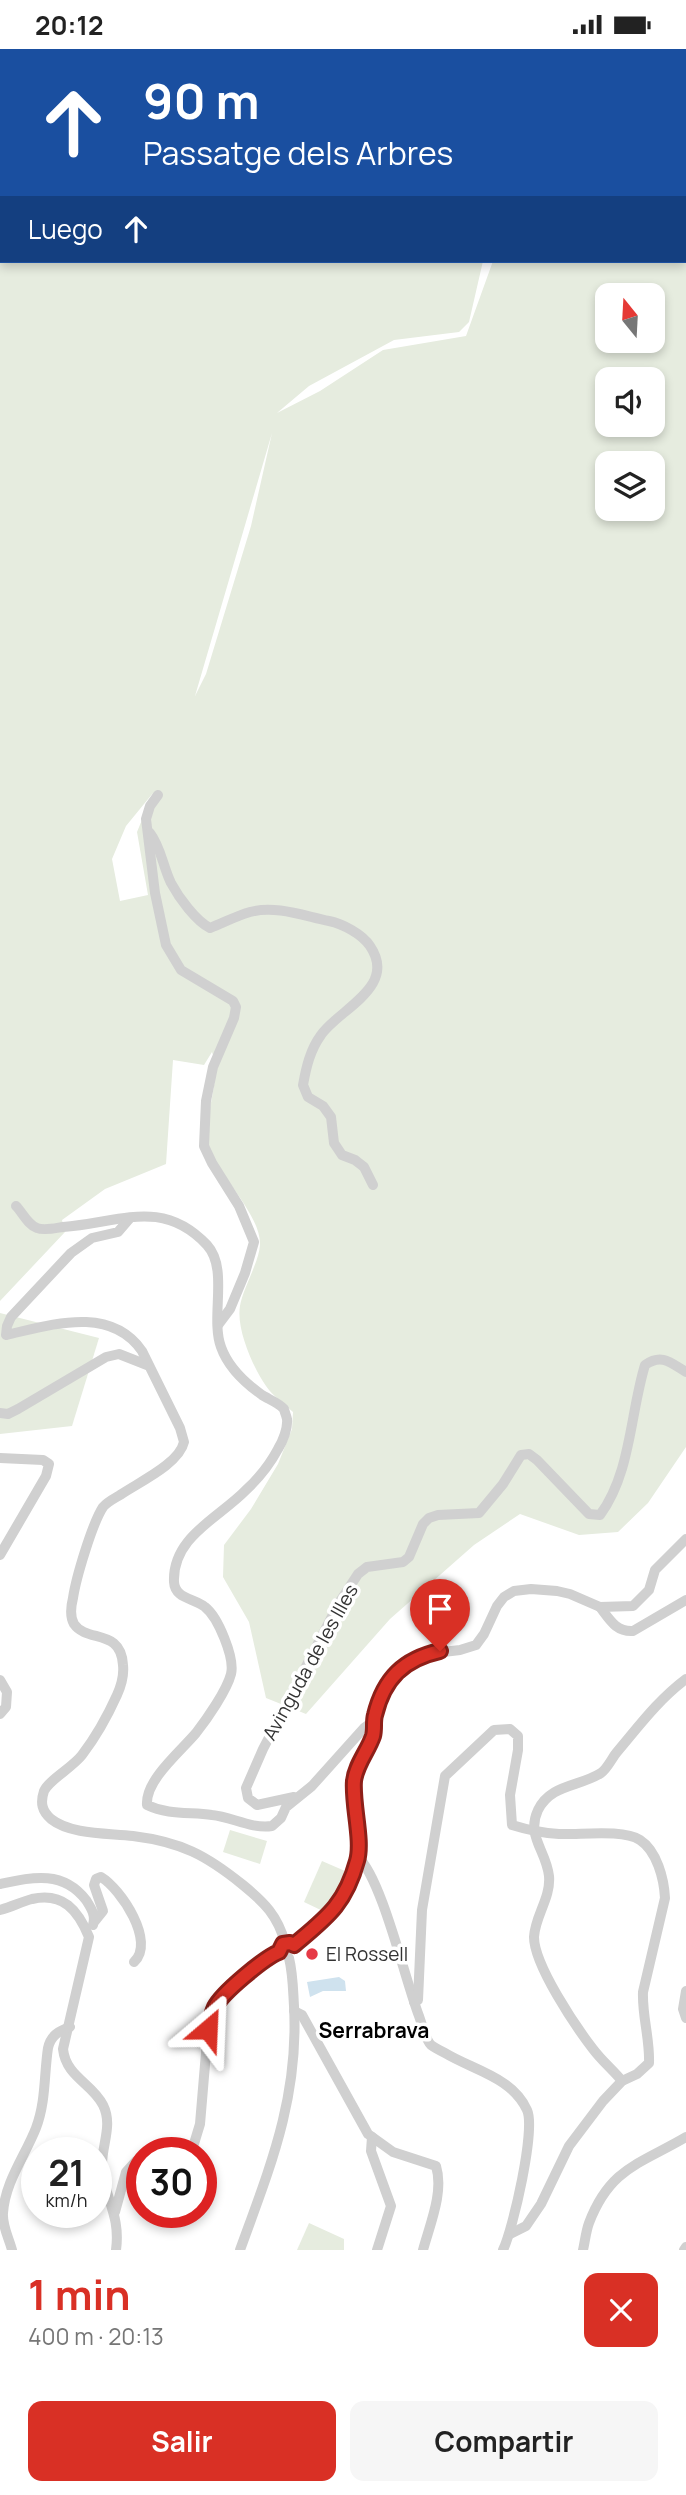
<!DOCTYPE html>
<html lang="es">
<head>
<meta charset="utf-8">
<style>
  :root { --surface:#fff; --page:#f6f6f6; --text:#222; --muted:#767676; --accent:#d93025 }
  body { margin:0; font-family:Manrope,sans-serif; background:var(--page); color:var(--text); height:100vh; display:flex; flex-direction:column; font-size:26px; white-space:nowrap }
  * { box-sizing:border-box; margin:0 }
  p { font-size:23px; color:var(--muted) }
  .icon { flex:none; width:38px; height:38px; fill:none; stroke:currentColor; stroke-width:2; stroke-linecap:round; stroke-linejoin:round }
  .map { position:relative; height:2201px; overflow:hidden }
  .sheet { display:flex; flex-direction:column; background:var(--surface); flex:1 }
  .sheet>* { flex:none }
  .guide { position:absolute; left:0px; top:0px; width:686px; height:214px; box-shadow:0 4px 10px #0003; background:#1a4fa0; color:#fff; overflow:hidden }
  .needle { width:46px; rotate:342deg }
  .tools { position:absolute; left:595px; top:234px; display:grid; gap:14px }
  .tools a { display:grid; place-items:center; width:70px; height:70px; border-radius:14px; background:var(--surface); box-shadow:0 4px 10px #0003; font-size:35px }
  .speed { position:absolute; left:21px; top:2088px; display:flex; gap:14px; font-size:35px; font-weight:700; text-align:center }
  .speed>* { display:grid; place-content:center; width:91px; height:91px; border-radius:50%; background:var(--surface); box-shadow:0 4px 10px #0003; line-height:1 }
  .speed small { font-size:18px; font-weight:400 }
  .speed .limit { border:10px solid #d22; background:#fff; color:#111 }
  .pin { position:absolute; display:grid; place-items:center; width:60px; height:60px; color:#fff; margin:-72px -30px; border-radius:50% 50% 50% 0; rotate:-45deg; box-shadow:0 0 7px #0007 }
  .pin .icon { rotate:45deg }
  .me { position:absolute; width:77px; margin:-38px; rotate:26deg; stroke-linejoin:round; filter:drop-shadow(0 0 5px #0008) }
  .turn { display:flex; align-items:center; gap:24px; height:147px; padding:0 28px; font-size:32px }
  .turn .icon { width:91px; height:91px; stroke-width:2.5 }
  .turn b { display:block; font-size:49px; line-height:60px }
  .then { display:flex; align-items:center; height:66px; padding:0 28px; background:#0003; gap:14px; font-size:26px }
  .round { display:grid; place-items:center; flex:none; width:74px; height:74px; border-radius:14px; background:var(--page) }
  .head { display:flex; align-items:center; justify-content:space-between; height:119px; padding:0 28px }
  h1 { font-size:42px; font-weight:700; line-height:52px; color:var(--accent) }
  .cta { display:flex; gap:14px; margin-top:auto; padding:14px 28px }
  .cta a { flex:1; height:80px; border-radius:14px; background:var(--accent); color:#fff; font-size:28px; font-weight:700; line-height:80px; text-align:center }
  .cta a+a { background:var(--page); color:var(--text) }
  .status { display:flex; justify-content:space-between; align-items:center; height:49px; padding:0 35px; background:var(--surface); direction:ltr }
  .status svg { height:19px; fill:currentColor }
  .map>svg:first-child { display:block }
  .green { fill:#e6ecdf; fill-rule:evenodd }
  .water { fill:#cfe2ee }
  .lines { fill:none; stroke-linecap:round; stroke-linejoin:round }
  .minor { stroke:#d0d0d0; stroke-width:10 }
  .route-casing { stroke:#8d1f18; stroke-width:18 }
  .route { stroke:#d93025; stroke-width:12 }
  .poi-dot { fill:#e63946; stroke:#fff; stroke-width:2.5 }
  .labels { text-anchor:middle; stroke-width:7; stroke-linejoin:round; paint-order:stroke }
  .street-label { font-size:19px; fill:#333; stroke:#fff }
  .poi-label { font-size:19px; fill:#333; stroke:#fff; text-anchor:start }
  .neighbourhood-label { font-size:21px; font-weight:bold; fill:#000; stroke:#fff }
</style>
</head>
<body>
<div class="status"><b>20:12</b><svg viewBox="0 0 49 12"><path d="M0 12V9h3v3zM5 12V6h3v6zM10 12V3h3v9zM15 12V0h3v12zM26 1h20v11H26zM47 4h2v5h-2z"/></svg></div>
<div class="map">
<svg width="686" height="2201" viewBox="0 0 686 2201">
  <rect width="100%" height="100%" fill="#fff"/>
  <g class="green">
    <path d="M 0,0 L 686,0 L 686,1398 L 648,1454 L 618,1483 L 579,1486 L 520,1465 L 474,1496 L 390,1570 L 306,1665 L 266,1649 L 249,1573 L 223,1528 L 224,1496 L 251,1460 L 278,1415 L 292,1380 L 293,1363 C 284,1355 273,1347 266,1337 C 253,1318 236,1280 240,1257 C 243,1239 259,1213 260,1196 C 261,1165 218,1127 209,1097 C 201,1068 223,1033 212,1003 L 204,1016 L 173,1011 L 166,1115 L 105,1140 L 62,1171 L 65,1183 L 0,1252 ZM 2,2 L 684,2 L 684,212 L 493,212 L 466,287 L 383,301 L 320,342 L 277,364 L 309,337 L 394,291 L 459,283 L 469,273 L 483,212 L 2,212 ZM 607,247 L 653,247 L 653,292 L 607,292 ZM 607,331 L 653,331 L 653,376 L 607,376 ZM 272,384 L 251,477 L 206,625 L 195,647 ZM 607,415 L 653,415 L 653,460 L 607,460 ZM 153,744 L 137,783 L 148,846 L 120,852 L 112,810 L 126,777 Z"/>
    <polygon points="0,1264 99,1289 72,1377 0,1385"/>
    <polygon points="230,1781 267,1792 260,1815 223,1803"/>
    <polygon points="322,1812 345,1822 327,1864 304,1853"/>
    <polygon points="309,2174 344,2190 344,2201 297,2201"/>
  </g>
  <polygon class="water" points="339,1928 345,1932 346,1942 323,1942 310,1948 307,1933"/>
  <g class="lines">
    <g class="minor">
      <polyline points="158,746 150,757 146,770 155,844 166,896 181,921 233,952 236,958 234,969 213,1018 206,1052 204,1097 212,1114 239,1157 254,1193 245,1224 230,1260 218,1276"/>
      <path d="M 150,784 C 161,798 163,818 171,834 C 179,849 196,872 210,879 C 223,874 236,867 250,863 C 276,856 304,867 329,872 C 343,875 362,885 370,897 C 398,938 339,960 321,986 C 310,1001 306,1019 303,1036 L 308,1048 L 323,1057 L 331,1068 L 334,1094 L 342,1106 L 355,1111 L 364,1118 L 373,1136"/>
      <path d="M 16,1157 C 22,1163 28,1176 37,1179 C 44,1182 56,1179 63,1178 C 119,1174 162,1148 207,1196 C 229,1220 210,1268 221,1298 C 228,1318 245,1334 262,1346 C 268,1350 279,1354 284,1360 C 284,1361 287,1369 287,1370 C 288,1379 283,1392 278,1400 C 270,1415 259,1429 246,1441 C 219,1469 172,1488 174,1533 C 175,1550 194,1549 205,1558 C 218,1568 235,1609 231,1625 C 227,1641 207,1670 196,1684 C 181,1702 145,1731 147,1756 C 168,1766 189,1763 212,1766 C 232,1768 251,1780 272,1777 L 281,1769 L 286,1758 L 312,1737 L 364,1679 L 375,1671"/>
      <path d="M 130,1169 L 118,1183 L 92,1189 L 71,1204 L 11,1268 L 7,1277 L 6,1286 C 51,1276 110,1256 142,1302 L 180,1379 L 184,1393 C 179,1415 139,1433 120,1446 C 115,1449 107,1453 103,1458 C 92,1475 76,1529 73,1549 C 71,1557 70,1568 74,1575 C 87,1594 121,1579 123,1616 C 124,1625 121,1637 117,1646 C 108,1666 95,1689 82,1706 C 73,1718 49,1731 44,1742 C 40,1754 42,1762 51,1770 C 71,1786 109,1784 133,1787 C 181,1793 206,1806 243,1836 C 264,1853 278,1867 285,1894"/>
      <polyline points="0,1364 8,1365 18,1360 106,1308 119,1305 147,1316"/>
      <polyline points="0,1409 43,1411 49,1415 46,1427 0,1506"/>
      <path d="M 600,1558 C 610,1571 616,1583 633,1582 L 686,1551"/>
      <polyline points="0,1631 7,1643 6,1658 0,1665"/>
      <path d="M 294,1748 L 257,1756 L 248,1749 L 246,1739 L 263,1700 L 339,1554 L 358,1525 L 367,1518 L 403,1513 L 409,1508 L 423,1475 L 429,1469 L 438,1466 L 479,1464 L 503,1435 L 521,1406 L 529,1405 L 537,1411 L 589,1465 L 600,1466 C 631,1424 630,1365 645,1316 C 662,1304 671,1314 686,1323"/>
      <path d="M 358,1808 C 382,1830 405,1931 419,1967 C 422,1975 425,1990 431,1996 C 435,1999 441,2002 445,2004 C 473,2021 512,2028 527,2061 C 536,2080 513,2180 503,2201"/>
      <path d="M 0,1835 C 33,1828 63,1821 86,1851 C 91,1859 96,1866 93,1876"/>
      <path d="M 0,1861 C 11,1858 21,1853 32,1850 C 63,1843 78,1861 89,1888 L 63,2000 C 66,2028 92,2034 103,2056 C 113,2076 102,2095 102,2116 C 103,2148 121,2164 116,2201"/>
      <path d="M 95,1872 L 103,1862 L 94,1836 L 96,1830 L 101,1828 C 121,1840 156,1893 134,1913"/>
      <polyline points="294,1897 319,1876 337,1858 351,1831 358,1808 354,1731 358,1717 373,1686 375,1666 384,1642 398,1620 427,1605 460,1601 476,1596 484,1585 497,1557 504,1548 514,1542 531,1540 557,1542 570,1545 600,1558 633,1557 649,1541 655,1521 686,1490"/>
      <polyline points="686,1942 683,1960 686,1969"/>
      <path d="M 414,1953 L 418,1951 L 422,1861 L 445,1727 L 494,1681 L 510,1680 L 518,1687 L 518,1701 L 510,1746 L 512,1776 C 528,1781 542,1784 559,1785 C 580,1786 623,1780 640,1791 C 657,1802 664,1830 665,1849 L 643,1943 C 642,1967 650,1990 649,2014 L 637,2025 L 622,2032 L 603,2052 L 569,2097 L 541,2155 L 526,2177 L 510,2185"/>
      <path d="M 294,1962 L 302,1966 L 368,2085 L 393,2103 L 436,2117 C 444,2143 430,2175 423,2201"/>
      <path d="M 622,2032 C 613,2021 602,2012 593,2000 C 576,1978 534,1916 534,1888 C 535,1867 551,1849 549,1827 C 546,1801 526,1787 538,1761 C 551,1735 579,1738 601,1724 C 607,1720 612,1709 617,1703 C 639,1677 658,1651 686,1630"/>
      <polyline points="372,2088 371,2102 391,2157 377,2201"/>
      <polyline points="183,2104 193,2098 200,2075 208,1980 216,1956 261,1913 280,1903"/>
      <polyline points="115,2163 126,2123 136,2112 142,2112"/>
      <path d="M 12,2201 C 9,2189 2,2177 3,2164 C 5,2133 25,2107 36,2079 C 46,2053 44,2025 48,1999 C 51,1986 59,1982 70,1978"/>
      <path d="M 240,2201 C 270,2118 299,2049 294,1957 C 293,1941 293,1925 289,1909"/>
      <path d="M 583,2201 C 585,2192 586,2182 589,2174 C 610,2119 640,2115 686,2088"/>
      <polyline points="684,2201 686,2198"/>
    </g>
  </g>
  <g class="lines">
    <defs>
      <path id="route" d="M 208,1980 C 210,1973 212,1965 215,1958 C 222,1944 264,1909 279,1903 L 283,1895 L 290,1894 L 294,1896 C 326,1869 345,1856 357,1812 C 363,1792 352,1755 354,1732 C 356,1715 368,1702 373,1687 C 375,1680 373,1673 375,1666 C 384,1629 404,1610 440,1602"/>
    </defs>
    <use href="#route" class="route-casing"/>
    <use href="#route" class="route"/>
  </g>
  <circle class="poi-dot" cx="312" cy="1905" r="7"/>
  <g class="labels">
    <g class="street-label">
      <text transform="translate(310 1613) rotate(-61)" y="7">Avinguda de les Illes</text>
    </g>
    <g class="poi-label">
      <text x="326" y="1912">El Rossell</text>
    </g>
    <g class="neighbourhood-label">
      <text x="374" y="1989">Serrabrava</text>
    </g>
  </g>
</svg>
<div class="tools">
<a><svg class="needle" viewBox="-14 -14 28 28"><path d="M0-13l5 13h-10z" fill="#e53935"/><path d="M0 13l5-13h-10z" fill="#767676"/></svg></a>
<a><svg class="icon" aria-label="sound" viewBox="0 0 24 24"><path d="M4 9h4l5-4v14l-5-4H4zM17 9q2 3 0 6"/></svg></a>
<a><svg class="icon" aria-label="layers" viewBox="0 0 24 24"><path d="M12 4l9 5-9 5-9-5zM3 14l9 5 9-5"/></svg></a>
</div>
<div class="speed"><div>21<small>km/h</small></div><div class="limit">30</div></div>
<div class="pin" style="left:440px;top:1602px;background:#d93025"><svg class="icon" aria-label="arrive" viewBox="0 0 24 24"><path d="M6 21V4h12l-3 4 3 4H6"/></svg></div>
<svg class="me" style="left:208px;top:1980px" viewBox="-20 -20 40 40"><path d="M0-17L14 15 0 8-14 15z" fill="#d93025" stroke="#fff" stroke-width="4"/></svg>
<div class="guide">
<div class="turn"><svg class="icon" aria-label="ahead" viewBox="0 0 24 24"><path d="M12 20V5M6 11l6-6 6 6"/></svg><div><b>90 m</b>Passatge dels Arbres</div></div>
<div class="then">Luego<svg class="icon" aria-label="ahead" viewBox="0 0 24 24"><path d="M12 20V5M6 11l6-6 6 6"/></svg></div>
</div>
</div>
<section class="sheet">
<div class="head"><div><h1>1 min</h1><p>400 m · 20:13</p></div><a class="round" style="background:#d93025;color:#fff"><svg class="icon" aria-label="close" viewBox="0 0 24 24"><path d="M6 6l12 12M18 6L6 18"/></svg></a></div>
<div class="cta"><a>Salir</a><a>Compartir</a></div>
</section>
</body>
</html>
